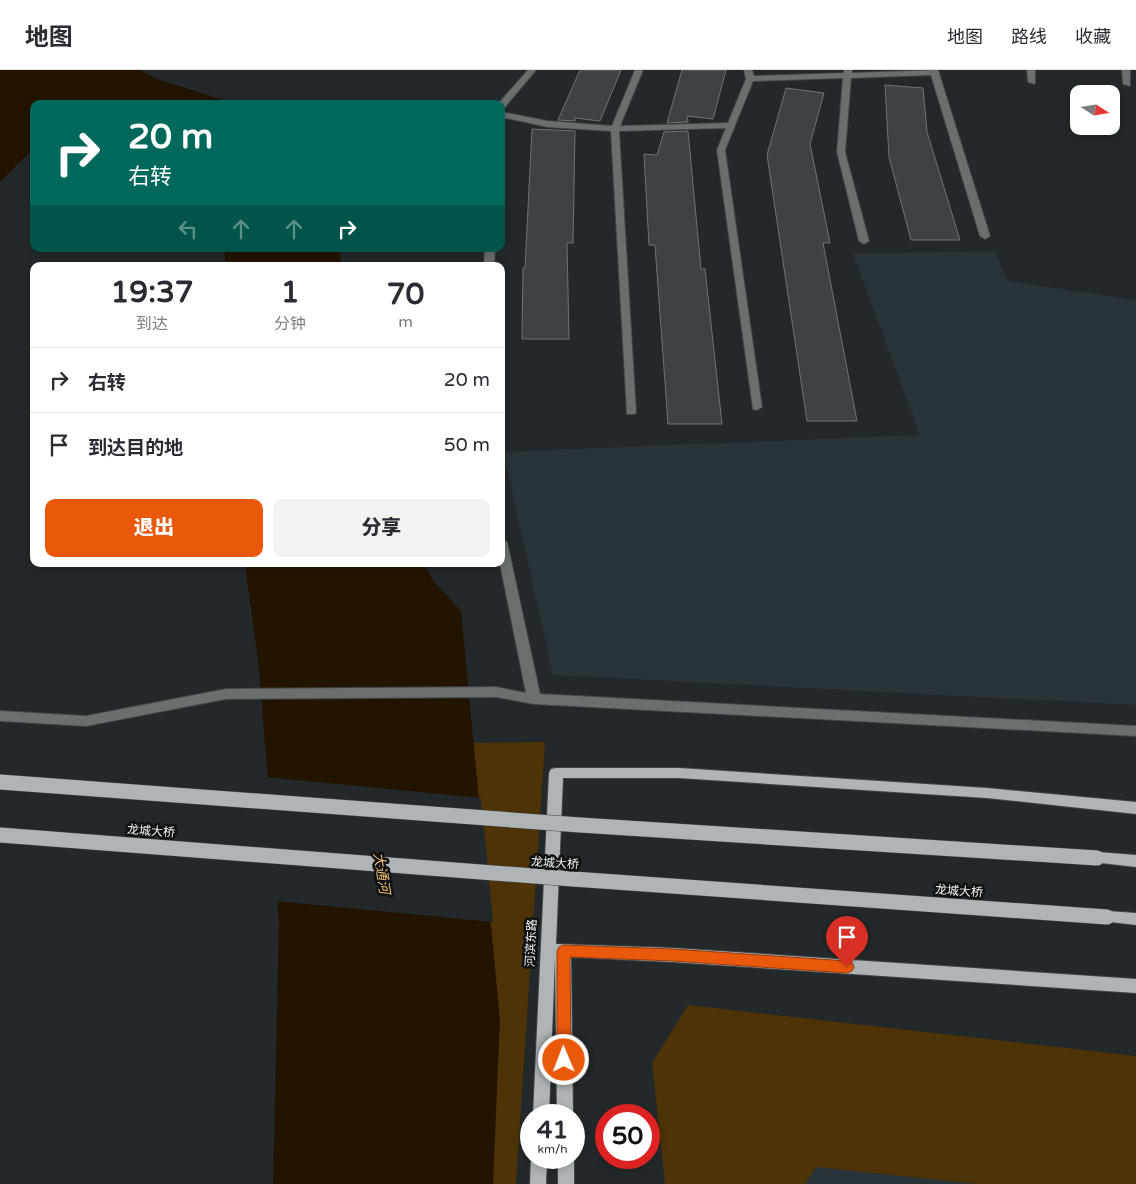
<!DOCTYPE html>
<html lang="zh">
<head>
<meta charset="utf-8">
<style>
  :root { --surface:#fff; --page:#f2f2f3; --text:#2b2b33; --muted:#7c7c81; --line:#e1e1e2; --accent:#ea580c }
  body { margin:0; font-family:"Varela Round","Noto Sans SC",sans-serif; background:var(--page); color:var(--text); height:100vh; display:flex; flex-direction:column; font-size:19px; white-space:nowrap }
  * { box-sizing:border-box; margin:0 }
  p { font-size:16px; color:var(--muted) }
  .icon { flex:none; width:28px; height:28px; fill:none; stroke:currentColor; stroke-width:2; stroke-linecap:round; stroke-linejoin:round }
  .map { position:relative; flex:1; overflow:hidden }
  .side { position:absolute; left:30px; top:192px; width:475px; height:305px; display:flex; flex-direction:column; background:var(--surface); border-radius:10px; box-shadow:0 2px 8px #0003 }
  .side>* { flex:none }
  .guide { position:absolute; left:30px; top:30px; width:475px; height:152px; border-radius:10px; box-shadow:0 2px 8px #0003; background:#00695c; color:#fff; overflow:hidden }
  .needle { width:32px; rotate:102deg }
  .buttons { position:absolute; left:1070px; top:15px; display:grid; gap:10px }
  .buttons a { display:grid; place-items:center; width:50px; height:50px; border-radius:10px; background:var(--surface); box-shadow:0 2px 8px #0003; font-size:25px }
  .speed { position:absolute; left:520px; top:1034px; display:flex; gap:10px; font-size:25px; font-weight:700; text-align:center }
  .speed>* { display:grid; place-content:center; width:65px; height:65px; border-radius:50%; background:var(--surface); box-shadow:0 2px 8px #0003; line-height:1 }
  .speed small { font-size:12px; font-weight:400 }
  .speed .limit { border:8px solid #d22; background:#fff; color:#111 }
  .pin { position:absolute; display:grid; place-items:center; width:42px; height:42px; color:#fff; margin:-51px -21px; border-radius:50% 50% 50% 0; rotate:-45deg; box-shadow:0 0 5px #0007 }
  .pin .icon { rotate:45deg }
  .me { position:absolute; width:55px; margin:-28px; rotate:359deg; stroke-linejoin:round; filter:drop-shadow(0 0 4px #0008) }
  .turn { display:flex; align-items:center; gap:18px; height:105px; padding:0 15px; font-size:22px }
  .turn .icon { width:65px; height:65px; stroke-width:2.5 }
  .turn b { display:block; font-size:35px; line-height:42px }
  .lanes { display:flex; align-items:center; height:48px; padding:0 15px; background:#0003; justify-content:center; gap:25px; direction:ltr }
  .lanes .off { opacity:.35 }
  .eta { display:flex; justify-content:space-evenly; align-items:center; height:85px; text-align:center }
  .eta b { font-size:30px; font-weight:800; line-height:35px }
  .action { display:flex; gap:10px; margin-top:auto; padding:10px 15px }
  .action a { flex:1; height:58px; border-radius:10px; background:var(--accent); color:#fff; font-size:20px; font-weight:800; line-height:58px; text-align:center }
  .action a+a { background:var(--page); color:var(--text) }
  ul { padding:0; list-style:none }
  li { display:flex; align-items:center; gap:15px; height:65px; padding:0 15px; border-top:1px solid var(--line) }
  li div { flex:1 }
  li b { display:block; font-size:19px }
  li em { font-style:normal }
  header { display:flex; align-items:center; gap:30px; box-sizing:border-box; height:70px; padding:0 25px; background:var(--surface); border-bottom:1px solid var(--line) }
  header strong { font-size:24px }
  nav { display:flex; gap:28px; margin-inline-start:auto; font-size:18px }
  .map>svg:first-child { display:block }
  .built { fill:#283439 }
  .green { fill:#4d3306 }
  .water { fill:#231400 }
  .pier { fill:#23282a }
  .building { fill:#3d4244; stroke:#6e7476 }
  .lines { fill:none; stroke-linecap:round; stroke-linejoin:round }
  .minor-casing { stroke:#404547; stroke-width:2 }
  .major-casing { stroke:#404547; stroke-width:2 }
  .minor { fill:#6b6e6f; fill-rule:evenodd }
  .major { fill:#afb5b7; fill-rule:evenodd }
  .major-bridge-casing { stroke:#404547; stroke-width:16; stroke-linecap:butt }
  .major-bridge { stroke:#afb5b7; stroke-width:15 }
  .route { fill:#ea580c; stroke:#983908 }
  .labels { text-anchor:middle; stroke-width:5; stroke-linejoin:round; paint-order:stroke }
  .street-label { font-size:12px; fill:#f2f6f7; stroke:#0e1011 }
  .water-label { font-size:14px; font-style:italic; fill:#eebc75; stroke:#0e1011 }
</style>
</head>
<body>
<header>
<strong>地图</strong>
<nav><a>地图</a><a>路线</a><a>收藏</a></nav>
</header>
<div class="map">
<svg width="1136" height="1114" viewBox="0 0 1136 1114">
  <rect width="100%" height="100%" fill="#23282a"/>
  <g class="built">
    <polygon points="995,181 1007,211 1136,230 1136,635 553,605 503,382 920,365 853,184"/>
    <polygon points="816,1097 979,1114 805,1114"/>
  </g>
  <g class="green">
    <polygon points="545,672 516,1114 366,1114 403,674"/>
    <polygon points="688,935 1136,986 1136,1114 979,1114 816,1097 805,1114 665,1114 652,993"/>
  </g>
  <g class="water">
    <polygon points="0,0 140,0 157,9 236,34 34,34 34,78 0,112"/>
    <polygon points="224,179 340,179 341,196 226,196"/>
    <polygon points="245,494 424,494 435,513 461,541 500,950 493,1114 273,1114 279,853 259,598"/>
  </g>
  <polygon class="pier" points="265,707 481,728 493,852 275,831"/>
  <g class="building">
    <polygon points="580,0 621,0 600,51 575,48 575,51 558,50"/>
    <polygon points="682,0 726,0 713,49 687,46 688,52 667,53"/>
    <polygon points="885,15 923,18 927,62 960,170 911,170 889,87"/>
    <polygon points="786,18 824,23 810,74 830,173 823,173 857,351 807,351 767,85"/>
    <polygon points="532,59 575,61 573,173 567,173 569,269 522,269 523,198 525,198"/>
    <polygon points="688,61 701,199 705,199 722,354 668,354 655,175 649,175 644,84 657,85 664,62"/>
  </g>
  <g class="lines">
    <defs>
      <g id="minor">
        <polygon points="528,0 536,0 504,38 501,38 501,34 498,34"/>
        <polygon points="635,0 643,0 620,56 728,53 746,9 744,0 752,0 754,6 844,3 844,0 852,0 852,3 938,0 990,166 985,169 980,166 931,5 851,8 845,82 869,171 864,174 859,171 837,82 843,8 753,11 725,80 762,337 757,340 753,339 717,80 726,58 619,61 636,342 635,344 627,344 611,61 548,57 501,47 501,42 548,51 612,56"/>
        <polygon points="1027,0 1035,0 1035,14 1028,12"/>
        <polygon points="1122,0 1130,0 1130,16 1123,14"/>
        <polygon points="485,179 495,179 494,196 484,196"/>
        <polygon points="501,468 507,472 540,624 1136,656 1136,666 534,634 496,627 226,629 86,656 0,651 0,641 86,646 226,619 496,617 526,623 500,494 501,494"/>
      </g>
      <g id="major">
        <polygon points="556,698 679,698 987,718 1136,732 1136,744 987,728 679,708 563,708 556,874 673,878 1136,909 1136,923 673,892 571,887 573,1045 557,1045 555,887 549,1045 533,1045 549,703 551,699"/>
        <polygon points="1097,782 1136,785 1136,797 1092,792 1090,788 1092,784"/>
        <polygon points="1107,841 1136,843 1136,855 1102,851 1100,847 1102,843"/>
        <polygon points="531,1087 547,1088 546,1114 530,1114"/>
        <polygon points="574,1087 574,1114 558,1114 558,1088"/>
      </g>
    </defs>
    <use href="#minor" class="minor-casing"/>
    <use href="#major" class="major-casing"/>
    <use href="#minor" class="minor"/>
    <use href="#major" class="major"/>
    <defs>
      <g id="major-bridge">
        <polyline points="0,712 580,755 1097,788"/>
        <polyline points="0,765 573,809 1107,847"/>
      </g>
    </defs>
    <use href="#major-bridge" class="major-bridge-casing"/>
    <use href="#major-bridge" class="major-bridge"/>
  </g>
  <polygon class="route" points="563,875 673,879 847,891 852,893 854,897 852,901 847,903 673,891 570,887 571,990 569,995 564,997 559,995 557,990 557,881 559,877"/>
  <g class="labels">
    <g class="street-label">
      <text transform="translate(151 761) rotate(4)" y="4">龙城大桥</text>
      <text transform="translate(555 793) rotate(4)" y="4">龙城大桥</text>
      <text transform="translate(959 821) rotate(4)" y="4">龙城大桥</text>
      <text transform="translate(531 873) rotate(-87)" y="4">河滨东路</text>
    </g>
    <g class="water-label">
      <text transform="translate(382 803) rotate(81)" y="5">大通河</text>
    </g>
  </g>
</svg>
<div class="buttons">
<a><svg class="needle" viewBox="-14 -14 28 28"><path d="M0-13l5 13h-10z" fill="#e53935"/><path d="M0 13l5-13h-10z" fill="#7c7c81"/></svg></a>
</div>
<div class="speed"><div>41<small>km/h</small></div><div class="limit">50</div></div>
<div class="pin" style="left:847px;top:897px;background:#d93025"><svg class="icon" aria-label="arrive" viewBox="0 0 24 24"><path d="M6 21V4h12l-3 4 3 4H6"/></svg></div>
<svg class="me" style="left:564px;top:990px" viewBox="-20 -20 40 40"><circle r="17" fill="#ea580c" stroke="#fff" stroke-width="3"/><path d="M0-11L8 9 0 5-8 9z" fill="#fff"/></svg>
<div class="guide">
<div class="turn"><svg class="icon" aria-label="right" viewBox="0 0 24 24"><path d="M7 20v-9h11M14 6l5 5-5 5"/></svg><div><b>20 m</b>右转</div></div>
<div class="lanes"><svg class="icon off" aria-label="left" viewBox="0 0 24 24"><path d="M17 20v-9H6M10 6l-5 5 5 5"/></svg><svg class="icon off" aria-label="ahead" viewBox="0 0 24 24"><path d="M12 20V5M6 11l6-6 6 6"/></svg><svg class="icon off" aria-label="ahead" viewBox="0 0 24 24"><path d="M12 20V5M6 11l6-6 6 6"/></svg><svg class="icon" aria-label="right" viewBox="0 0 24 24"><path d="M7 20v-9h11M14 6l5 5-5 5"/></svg></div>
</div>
<section class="side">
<div class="eta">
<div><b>19:37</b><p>到达</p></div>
<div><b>1</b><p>分钟</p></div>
<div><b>70</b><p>m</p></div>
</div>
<ul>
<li><svg class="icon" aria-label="right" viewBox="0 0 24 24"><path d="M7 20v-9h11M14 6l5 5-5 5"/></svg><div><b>右转</b></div><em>20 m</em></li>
<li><svg class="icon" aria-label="arrive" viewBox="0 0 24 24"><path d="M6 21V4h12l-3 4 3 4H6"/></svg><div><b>到达目的地</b></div><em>50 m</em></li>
</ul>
<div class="action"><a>退出</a><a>分享</a></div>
</section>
</div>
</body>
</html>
